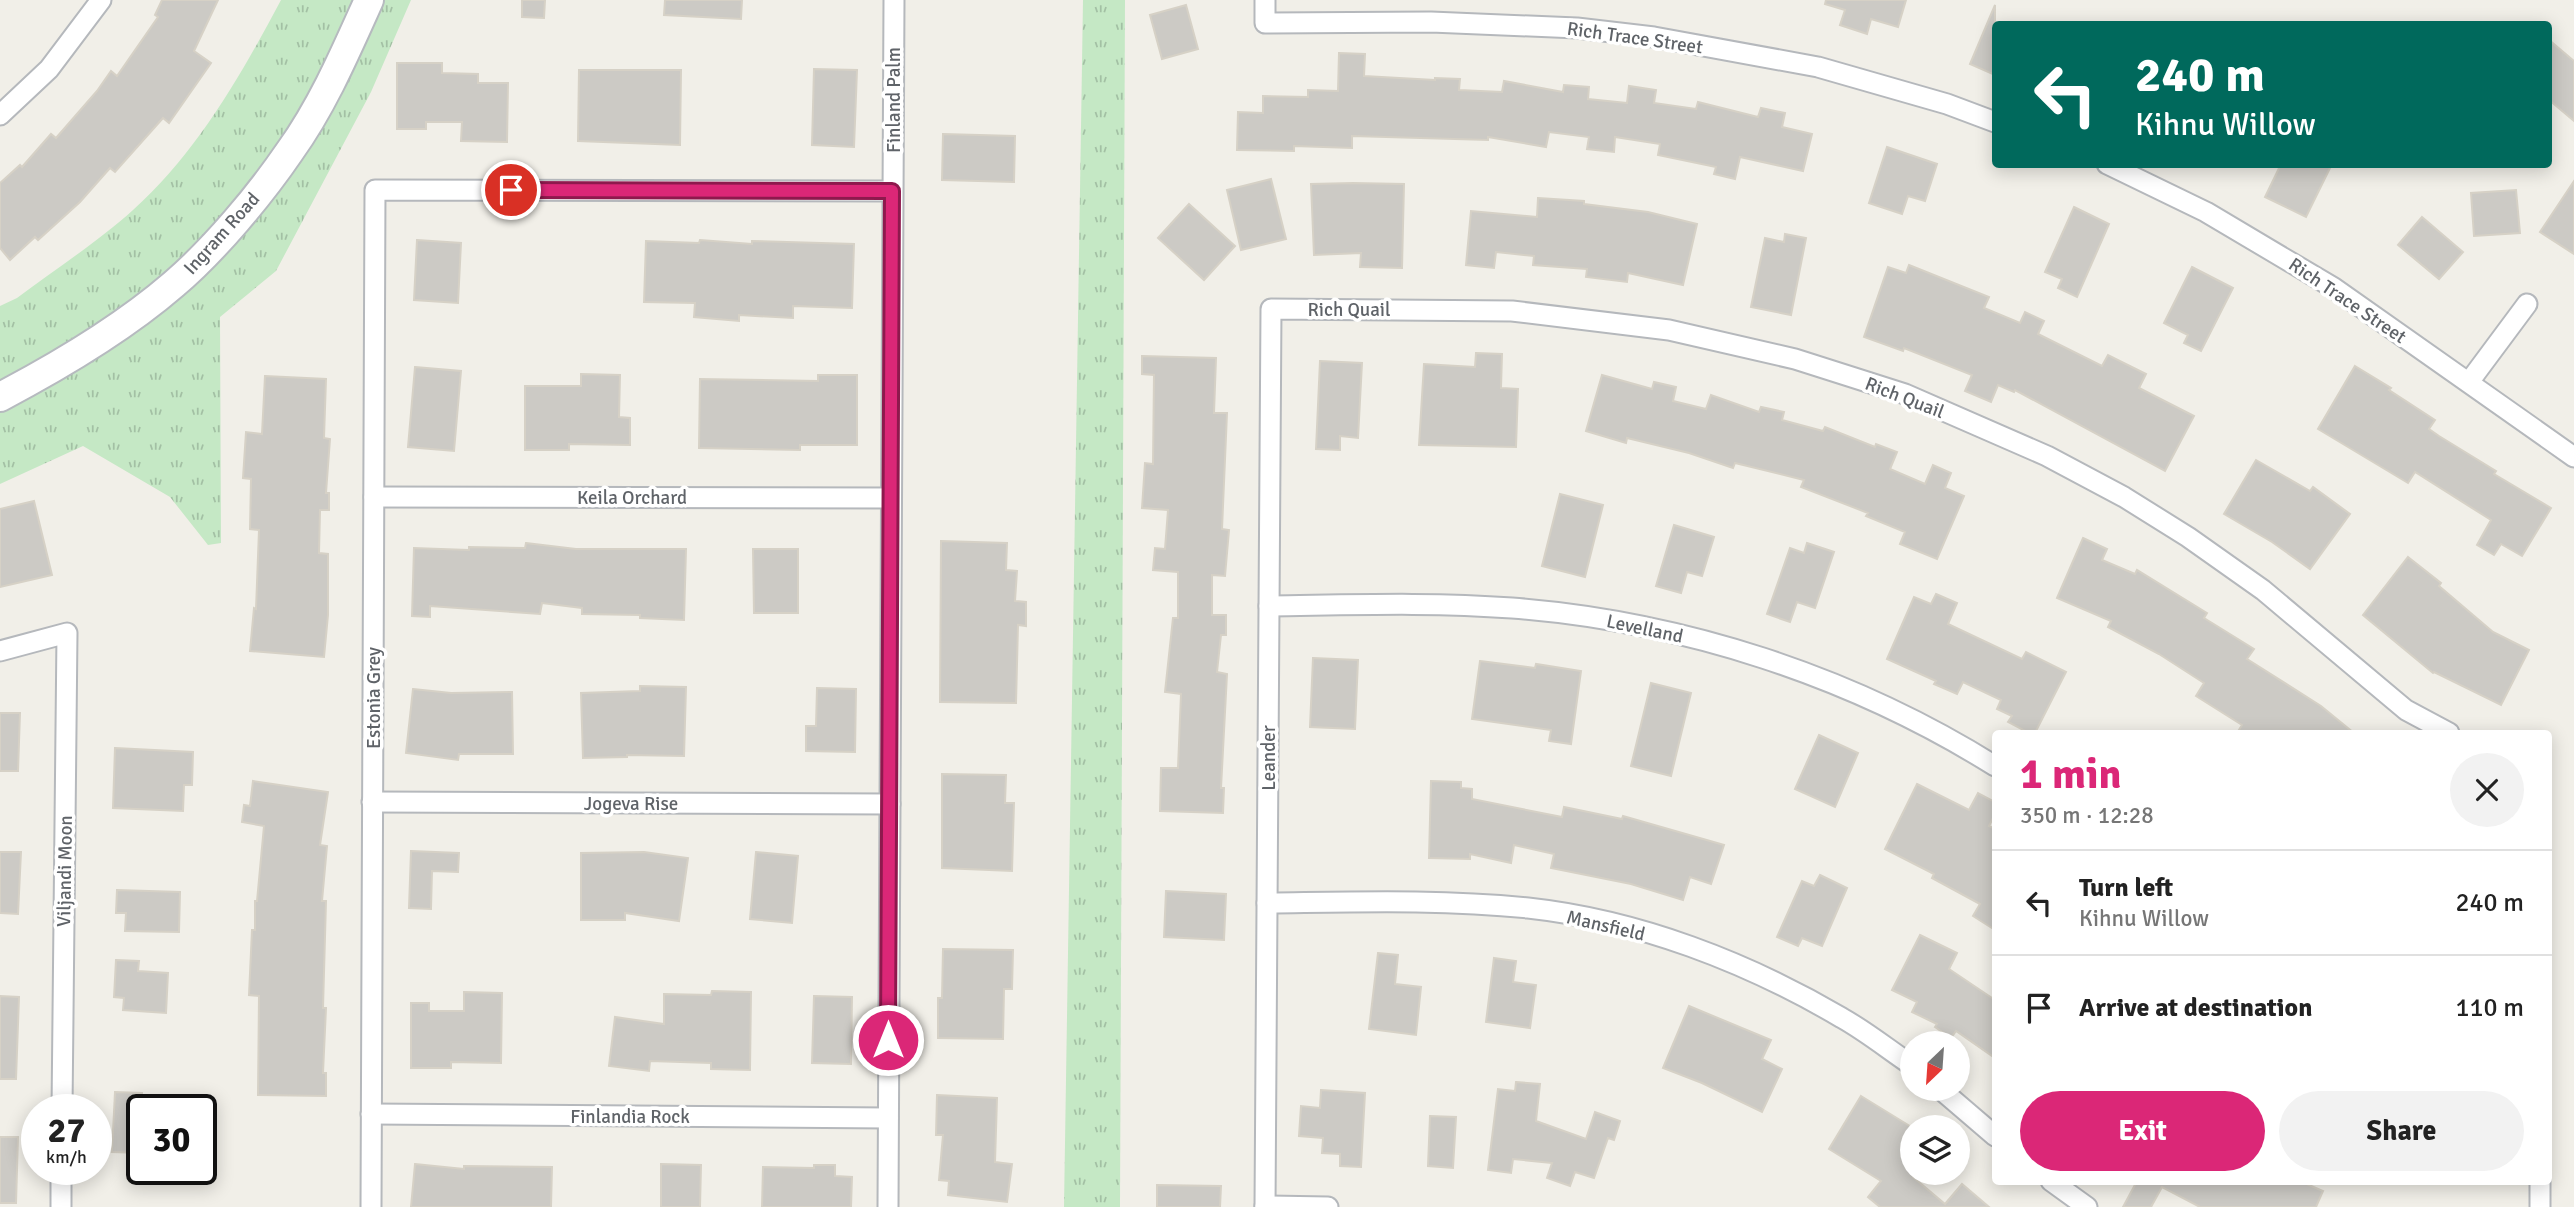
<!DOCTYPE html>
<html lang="en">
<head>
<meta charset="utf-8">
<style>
  :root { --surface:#fff; --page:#f2f2f2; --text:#222; --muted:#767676; --line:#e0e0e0; --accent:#db2777 }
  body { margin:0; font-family:Signika,sans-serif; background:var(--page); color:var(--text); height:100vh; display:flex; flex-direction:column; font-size:26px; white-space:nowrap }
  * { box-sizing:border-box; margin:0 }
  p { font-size:23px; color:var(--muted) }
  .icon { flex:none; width:38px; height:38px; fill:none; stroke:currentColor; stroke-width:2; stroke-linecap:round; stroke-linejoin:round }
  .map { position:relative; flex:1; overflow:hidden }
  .details { position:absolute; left:1992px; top:730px; width:560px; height:455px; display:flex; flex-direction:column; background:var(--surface); border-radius:7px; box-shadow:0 4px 18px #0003 }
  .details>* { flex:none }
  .guide { position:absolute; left:1992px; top:21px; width:560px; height:147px; border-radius:7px; box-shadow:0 4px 18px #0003; background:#00695c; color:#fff; overflow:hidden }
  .needle { width:46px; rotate:205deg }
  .tools { position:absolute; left:1900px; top:1031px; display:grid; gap:14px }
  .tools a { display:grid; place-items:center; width:70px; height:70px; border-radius:50%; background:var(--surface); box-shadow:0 4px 18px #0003; font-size:35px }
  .speed { position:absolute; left:21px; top:1094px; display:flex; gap:14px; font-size:35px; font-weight:700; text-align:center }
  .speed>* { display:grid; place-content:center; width:91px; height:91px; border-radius:50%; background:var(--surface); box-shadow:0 4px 18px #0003; line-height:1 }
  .speed small { font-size:18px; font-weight:400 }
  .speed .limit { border:4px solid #111; border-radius:10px; background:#fff; color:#111 }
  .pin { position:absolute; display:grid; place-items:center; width:60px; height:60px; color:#fff; margin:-30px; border:4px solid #fff; border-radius:50%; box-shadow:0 2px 7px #0007 }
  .me { position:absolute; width:77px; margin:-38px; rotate:0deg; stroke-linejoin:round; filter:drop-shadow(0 0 5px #0008) }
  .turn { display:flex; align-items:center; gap:24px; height:147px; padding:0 28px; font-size:32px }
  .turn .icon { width:91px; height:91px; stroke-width:2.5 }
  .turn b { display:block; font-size:49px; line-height:60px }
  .round { display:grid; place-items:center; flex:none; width:74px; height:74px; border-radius:37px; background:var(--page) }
  .headline { display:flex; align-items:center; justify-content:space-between; height:119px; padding:0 28px }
  h1 { font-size:42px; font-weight:800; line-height:52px; color:var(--accent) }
  .button { display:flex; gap:14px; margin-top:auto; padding:14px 28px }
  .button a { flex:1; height:80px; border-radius:42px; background:var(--accent); color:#fff; font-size:28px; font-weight:800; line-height:80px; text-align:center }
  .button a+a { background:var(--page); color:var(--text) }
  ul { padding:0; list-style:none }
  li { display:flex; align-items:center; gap:21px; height:105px; padding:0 28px; border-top:2px solid var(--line) }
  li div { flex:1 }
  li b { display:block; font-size:26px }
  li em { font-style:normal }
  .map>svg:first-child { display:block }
  .grass { fill:url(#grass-tufts) }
  .building { fill:#cccac5; stroke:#d6d1c6; stroke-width:2 }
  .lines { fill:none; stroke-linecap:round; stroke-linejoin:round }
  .street-casing { stroke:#b5b8bc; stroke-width:23 }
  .secondary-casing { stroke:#b6babf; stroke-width:32 }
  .street { stroke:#fff; stroke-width:19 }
  .secondary { stroke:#fff; stroke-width:28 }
  .route-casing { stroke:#8e194d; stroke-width:18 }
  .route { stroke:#db2777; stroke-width:12 }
  .labels { text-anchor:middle; stroke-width:7; stroke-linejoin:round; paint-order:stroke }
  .street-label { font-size:19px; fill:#5f6368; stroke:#fff }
</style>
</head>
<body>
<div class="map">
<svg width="2574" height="1207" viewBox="0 0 2574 1207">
  <defs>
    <pattern id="grass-tufts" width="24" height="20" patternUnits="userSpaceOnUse" patternTransform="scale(1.75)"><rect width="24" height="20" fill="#c5e8c5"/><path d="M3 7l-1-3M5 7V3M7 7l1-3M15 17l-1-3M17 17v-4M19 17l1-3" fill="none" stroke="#a3c0a4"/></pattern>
  </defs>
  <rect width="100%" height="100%" fill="#f1efe8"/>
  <g class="grass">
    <path d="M 281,0 L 411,0 L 371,92 L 276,271 L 220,317 L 221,543 L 208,545 L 170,497 L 83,446 L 0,484 L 0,306 L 17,298 C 54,270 99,241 133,210 C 197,153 241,75 281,0 Z"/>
    <polygon points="1083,0 1125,0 1120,1207 1064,1207"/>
  </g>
  <g class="building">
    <polygon points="162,0 218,0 194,51 211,63 169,123 163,118 115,172 110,168 80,202 38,240 35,237 10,260 0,248 0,183 20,165 22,167 51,134 56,138 97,91 111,71 117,76 158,17 155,15"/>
    <polygon points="522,0 545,0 544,18 522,17"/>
    <polygon points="665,0 742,0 741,19 664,15"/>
    <polygon points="1826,0 1906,0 1898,27 1871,19 1867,34 1840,25 1845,10 1825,4"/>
    <polygon points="1186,5 1198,49 1162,59 1150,15"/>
    <polygon points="1995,5 1995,75 1970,64"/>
    <polygon points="2548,39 2574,61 2574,121 2548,99"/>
    <polygon points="1339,53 1365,54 1364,76 1435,80 1435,78 1460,79 1459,90 1502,92 1504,81 1563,92 1564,85 1589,87 1588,99 1627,103 1629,86 1656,90 1654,103 1696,109 1698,102 1758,117 1761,108 1785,113 1782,127 1812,134 1803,171 1740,157 1735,179 1714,174 1716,167 1658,155 1660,144 1615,137 1614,152 1587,149 1589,137 1549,132 1546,147 1488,137 1488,140 1352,136 1352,148 1294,146 1294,151 1237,150 1238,112 1263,113 1263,96 1308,97 1308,90 1338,91"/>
    <polygon points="397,63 442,63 442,73 478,74 478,83 508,83 507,142 461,141 462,122 426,122 426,129 397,129"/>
    <polygon points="814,69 857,70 854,147 812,145"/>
    <polygon points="579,70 681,70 680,145 578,141"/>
    <polygon points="943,134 1015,136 1014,182 942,180"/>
    <polygon points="1887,147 1937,164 1925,201 1908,196 1902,214 1869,203"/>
    <polygon points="2281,164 2332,164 2306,217 2265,197"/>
    <polygon points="1271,179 1286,239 1241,250 1227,190"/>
    <polygon points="2574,181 2574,254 2540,232"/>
    <polygon points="1353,183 1404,184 1402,268 1360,267 1361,253 1314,255 1311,184"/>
    <polygon points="2516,190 2520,233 2474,236 2471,193"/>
    <polygon points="1538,198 1584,201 1584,204 1648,212 1697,224 1683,285 1628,273 1627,282 1586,277 1587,269 1533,265 1534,256 1496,252 1494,268 1466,265 1471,211 1537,217"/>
    <polygon points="1189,204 1235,246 1204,280 1158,238"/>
    <polygon points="2074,207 2109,224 2077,297 2058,288 2062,279 2045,272"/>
    <polygon points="2422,217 2463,252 2439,279 2398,245"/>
    <polygon points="1785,234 1806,238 1791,315 1751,307 1765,238 1784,242"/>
    <polygon points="417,240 461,243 458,303 414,300"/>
    <polygon points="700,240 752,244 752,241 854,244 852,308 793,306 793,318 739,315 739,321 694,317 695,303 644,302 646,241 699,243"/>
    <polygon points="1909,265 1989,297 1984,308 2020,323 2025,312 2044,321 2038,334 2102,366 2108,355 2146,374 2139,388 2194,416 2165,471 2015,390 2014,392 1998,385 1991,402 1965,391 1972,375 1904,348 1903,351 1864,337 1888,267 1906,273"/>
    <polygon points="2192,267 2233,288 2201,351 2184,343 2188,335 2164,323"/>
    <polygon points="1476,353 1502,354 1501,388 1518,389 1516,447 1419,445 1424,364 1475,367"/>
    <polygon points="1142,356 1216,358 1214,413 1227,413 1222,529 1229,530 1225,576 1212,575 1212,615 1226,615 1226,635 1221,635 1217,672 1227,674 1221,788 1224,788 1223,813 1160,811 1161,768 1178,768 1181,694 1165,692 1173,618 1178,618 1178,572 1153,570 1155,548 1165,549 1168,510 1142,508 1145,463 1153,464 1154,375 1142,374"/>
    <polygon points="1320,361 1362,363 1358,438 1340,436 1340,450 1316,449"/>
    <polygon points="2355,366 2391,388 2389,390 2435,420 2429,429 2439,436 2496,471 2494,474 2551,508 2522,556 2501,544 2494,555 2477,545 2491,520 2415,472 2408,483 2318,429"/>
    <polygon points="415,367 461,371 454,451 408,447"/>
    <polygon points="581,374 620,375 619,417 630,418 630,445 569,444 569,450 525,450 525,386 581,386"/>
    <polygon points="818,375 857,375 857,445 800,445 800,450 699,448 700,379 818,381"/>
    <polygon points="1602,375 1652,389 1654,382 1676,387 1673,401 1706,409 1711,395 1759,412 1761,407 1784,412 1782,420 1823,431 1825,427 1875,447 1876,444 1897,452 1890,469 1925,484 1933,465 1951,473 1945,488 1964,496 1937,559 1900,544 1905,532 1866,516 1868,513 1801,487 1804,480 1735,463 1733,468 1689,453 1627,438 1626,443 1586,431"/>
    <polygon points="265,376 326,379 324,438 330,439 326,493 329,493 329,510 320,510 319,553 328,554 328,615 324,657 250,651 254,608 256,609 259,530 250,529 251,479 243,478 246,432 262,434"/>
    <polygon points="2256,460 2310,491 2313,487 2350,514 2310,569 2272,542 2224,514"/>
    <polygon points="1560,494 1603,505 1585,577 1542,566"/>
    <polygon points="34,501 52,575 0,587 0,509"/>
    <polygon points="1674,525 1714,537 1702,576 1687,572 1681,593 1656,586"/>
    <polygon points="2083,538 2107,549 2102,560 2135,574 2137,570 2207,613 2204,618 2254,649 2247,659 2321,706 2354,733 2237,733 2242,725 2196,696 2204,683 2159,654 2108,627 2111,621 2057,598"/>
    <polygon points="941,541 1007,543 1006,570 1017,571 1015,601 1026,602 1026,626 1018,625 1016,703 940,702"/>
    <polygon points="526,543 576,549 686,549 684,620 640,618 640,615 582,614 582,608 542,603 540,614 430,606 430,617 412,616 414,548 469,550 469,547 525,548"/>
    <polygon points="1807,543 1834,552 1815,608 1797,602 1790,622 1767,614 1790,548 1804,553"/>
    <polygon points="753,549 798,549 798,613 754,613"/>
    <polygon points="2408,557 2441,583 2439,586 2493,632 2529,650 2501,705 2434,672 2433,673 2363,615"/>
    <polygon points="1936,594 1957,603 1948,624 2022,659 2026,652 2066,672 2035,733 2029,733 2008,722 2012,716 1997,709 2001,700 1963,682 1957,694 1934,684 1936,681 1887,659 1914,597 1931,604"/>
    <polygon points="1313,658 1358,660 1355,729 1310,727"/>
    <polygon points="1480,661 1535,668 1536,664 1581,671 1571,744 1549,741 1551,730 1472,719"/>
    <polygon points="1651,683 1691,693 1671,776 1631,766"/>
    <polygon points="640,686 686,687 684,756 627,755 627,757 583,758 581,693 640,691"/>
    <polygon points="817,688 856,689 855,752 806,751 806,726 816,726"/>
    <polygon points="413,689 451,693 512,692 513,754 459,754 458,760 406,753"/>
    <polygon points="0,713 20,713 18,771 0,771"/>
    <polygon points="1819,735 1858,753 1835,807 1795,789"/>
    <polygon points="115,748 193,752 192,785 184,785 183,811 113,808"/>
    <polygon points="942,774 1006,775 1005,803 1014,803 1012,871 942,868"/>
    <polygon points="253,781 328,792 320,845 327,846 322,901 326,901 323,1008 326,1008 323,1073 326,1073 326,1096 258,1095 259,996 249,995 252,930 255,930 255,901 257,901 264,826 242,822 244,805 250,806"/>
    <polygon points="1431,781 1461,782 1461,788 1472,789 1472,799 1562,817 1564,807 1622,819 1623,816 1724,845 1711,884 1690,877 1683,900 1631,884 1551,868 1554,854 1514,845 1511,863 1470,854 1470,859 1429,858"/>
    <polygon points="1917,784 1969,810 1978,793 1995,802 1995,814 1989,826 1995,829 1995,930 1973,916 1980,904 1932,878 1934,874 1885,849"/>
    <polygon points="411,851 459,853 458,872 432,871 431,909 409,908"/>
    <polygon points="0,852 21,852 18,914 0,913"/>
    <polygon points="644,852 688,858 679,921 625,913 625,920 581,920 581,853"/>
    <polygon points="756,852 798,856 792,923 750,919"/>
    <polygon points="1820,875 1847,888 1822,946 1802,938 1798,946 1777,937 1802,881 1814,886"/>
    <polygon points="117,890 180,892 179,932 125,931 126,913 116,913"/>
    <polygon points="1166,891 1226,894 1224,940 1164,937"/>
    <polygon points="1920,935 1957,953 1949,969 1995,1000 1995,1058 1956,1031 1951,1038 1935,1027 1937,1024 1912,1012 1917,1002 1892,990"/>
    <polygon points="943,949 1013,950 1012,989 1004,989 1003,1039 938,1038 938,998 942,998"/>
    <polygon points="1378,953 1398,955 1395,984 1421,987 1416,1035 1369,1029"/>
    <polygon points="1494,958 1516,961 1513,982 1536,985 1530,1028 1486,1022"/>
    <polygon points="116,960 139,961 138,971 168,973 166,1013 123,1010 124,998 114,997"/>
    <polygon points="712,991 751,992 750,1070 711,1069 711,1063 650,1061 649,1071 609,1066 615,1017 664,1024 664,994 711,995"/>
    <polygon points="464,992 502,993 501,1063 451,1062 451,1068 411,1068 411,1003 429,1003 429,1011 464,1011"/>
    <polygon points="0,996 19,997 16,1079 0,1079"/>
    <polygon points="814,996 852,997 851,1064 812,1063"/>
    <polygon points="1689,1006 1771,1040 1762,1059 1782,1069 1762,1112 1702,1083 1663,1068"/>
    <polygon points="1516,1082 1540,1084 1536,1121 1586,1139 1595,1112 1620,1121 1614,1140 1608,1138 1594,1178 1575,1172 1570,1186 1547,1178 1552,1163 1513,1159 1511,1173 1488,1170 1498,1089 1515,1091"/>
    <polygon points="1321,1090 1365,1093 1361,1167 1340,1166 1340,1154 1322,1153 1323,1138 1299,1136 1301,1106 1320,1108"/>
    <polygon points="115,1092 142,1093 142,1153 112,1152"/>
    <polygon points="937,1095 997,1098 995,1162 1012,1164 1007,1202 948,1195 949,1181 939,1180 943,1135 936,1135"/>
    <polygon points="1861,1096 1913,1128 1913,1177 1945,1204 1962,1184 1989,1207 1880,1207 1868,1197 1881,1181 1829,1149"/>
    <polygon points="1430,1116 1456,1117 1453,1168 1428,1166"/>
    <polygon points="0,1137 18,1137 16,1203 0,1203"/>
    <polygon points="415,1164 464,1169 464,1166 552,1167 551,1207 411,1207"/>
    <polygon points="661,1164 701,1165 700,1207 661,1207"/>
    <polygon points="814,1165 835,1165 835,1176 852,1177 851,1207 762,1207 763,1167 814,1168"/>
    <polygon points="2137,1181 2300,1181 2323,1191 2316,1207 2200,1207 2162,1187 2151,1207 2123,1207"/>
    <polygon points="1157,1185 1221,1186 1220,1207 1157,1207"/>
  </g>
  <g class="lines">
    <defs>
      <g id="street">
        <polyline points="1265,0 1265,23 1431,22 1577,28 1654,37 1818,67 1947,104 1995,122"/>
        <polyline points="0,115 49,69 101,0"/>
        <polyline points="2107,164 2206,212 2334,288 2574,457"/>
        <polyline points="2469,382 2527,304"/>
        <polyline points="374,497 891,498"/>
        <path d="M 1269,606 C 1350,605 1431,602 1512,608 C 1682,621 1851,676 1995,766"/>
        <polyline points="0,651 67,633 62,1110"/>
        <polyline points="372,802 890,804"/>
        <path d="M 1267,903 C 1354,902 1441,899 1528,908 C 1638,920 1747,962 1842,1018 C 1867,1032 1889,1050 1913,1066"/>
        <polyline points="1939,1088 1995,1136"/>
        <polyline points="371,1114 888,1118"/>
        <polyline points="2051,1181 2087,1207"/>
        <polyline points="1265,1206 1328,1207"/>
        <polyline points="61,1207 61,1169"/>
        <polyline points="371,1207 375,190 892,191"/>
        <polyline points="888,1207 894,0"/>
        <polyline points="1265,1207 1271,309 1512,311 1669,330 1795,359 1905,394 2047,456 2124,497 2188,537 2263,590 2406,710 2449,733"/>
        <polyline points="2540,1207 2540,1181"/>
      </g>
      <path id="secondary" d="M 0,397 C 61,365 122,329 174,284 C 214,250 260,195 290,151 C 323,105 346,51 369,0"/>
    </defs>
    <use href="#street" class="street-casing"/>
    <use href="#secondary" class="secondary-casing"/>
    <use href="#street" class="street"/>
    <use href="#secondary" class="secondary"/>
  </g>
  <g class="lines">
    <defs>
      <polyline id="route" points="511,190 892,191 888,1040"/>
    </defs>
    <use href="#route" class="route-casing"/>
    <use href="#route" class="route"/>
  </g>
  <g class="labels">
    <g class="street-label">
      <text transform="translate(1635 37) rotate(8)" y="7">Rich Trace Street</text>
      <text transform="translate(893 100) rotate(-90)" y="7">Finland Palm</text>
      <text transform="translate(221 233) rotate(-48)" y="7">Ingram Road</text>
      <text transform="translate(2348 300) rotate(34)" y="7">Rich Trace Street</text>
      <text x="1349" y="316">Rich Quail</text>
      <text transform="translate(1905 397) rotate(21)" y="7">Rich Quail</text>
      <text x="632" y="504">Keila Orchard</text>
      <text transform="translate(1645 628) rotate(12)" y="7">Levelland</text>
      <text transform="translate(373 698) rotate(-90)" y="7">Estonia Grey</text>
      <text transform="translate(1268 758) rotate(-90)" y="7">Leander</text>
      <text x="631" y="810">Jogeva Rise</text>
      <text transform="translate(64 871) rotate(-89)" y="7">Viljandi Moon</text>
      <text transform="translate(1606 925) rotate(13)" y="7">Mansfield</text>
      <text x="630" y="1123">Finlandia Rock</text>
    </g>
  </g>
</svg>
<div class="tools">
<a><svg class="needle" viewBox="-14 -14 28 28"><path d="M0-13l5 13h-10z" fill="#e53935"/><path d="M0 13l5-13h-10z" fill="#767676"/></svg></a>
<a><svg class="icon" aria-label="layers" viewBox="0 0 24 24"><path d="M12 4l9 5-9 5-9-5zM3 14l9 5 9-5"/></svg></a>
</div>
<div class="speed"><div>27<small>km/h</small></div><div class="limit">30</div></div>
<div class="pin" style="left:511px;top:190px;background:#d93025"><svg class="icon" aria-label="arrive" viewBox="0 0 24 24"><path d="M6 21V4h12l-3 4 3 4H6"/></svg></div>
<svg class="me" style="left:888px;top:1040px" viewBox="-20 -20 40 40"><circle r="17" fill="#db2777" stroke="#fff" stroke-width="3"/><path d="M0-11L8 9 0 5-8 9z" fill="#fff"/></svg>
<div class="guide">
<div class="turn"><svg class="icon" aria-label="left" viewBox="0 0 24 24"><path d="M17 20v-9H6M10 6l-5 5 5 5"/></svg><div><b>240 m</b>Kihnu Willow</div></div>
</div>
<section class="details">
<div class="headline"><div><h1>1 min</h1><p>350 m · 12:28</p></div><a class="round"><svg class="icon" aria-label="close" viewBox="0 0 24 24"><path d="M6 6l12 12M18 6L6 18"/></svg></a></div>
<ul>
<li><svg class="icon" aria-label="left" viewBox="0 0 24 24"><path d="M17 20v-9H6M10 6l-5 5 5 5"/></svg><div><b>Turn left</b><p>Kihnu Willow</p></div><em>240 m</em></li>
<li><svg class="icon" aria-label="arrive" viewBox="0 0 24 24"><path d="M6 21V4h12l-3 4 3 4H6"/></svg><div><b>Arrive at destination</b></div><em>110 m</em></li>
</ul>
<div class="button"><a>Exit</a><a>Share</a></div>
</section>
</div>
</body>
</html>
